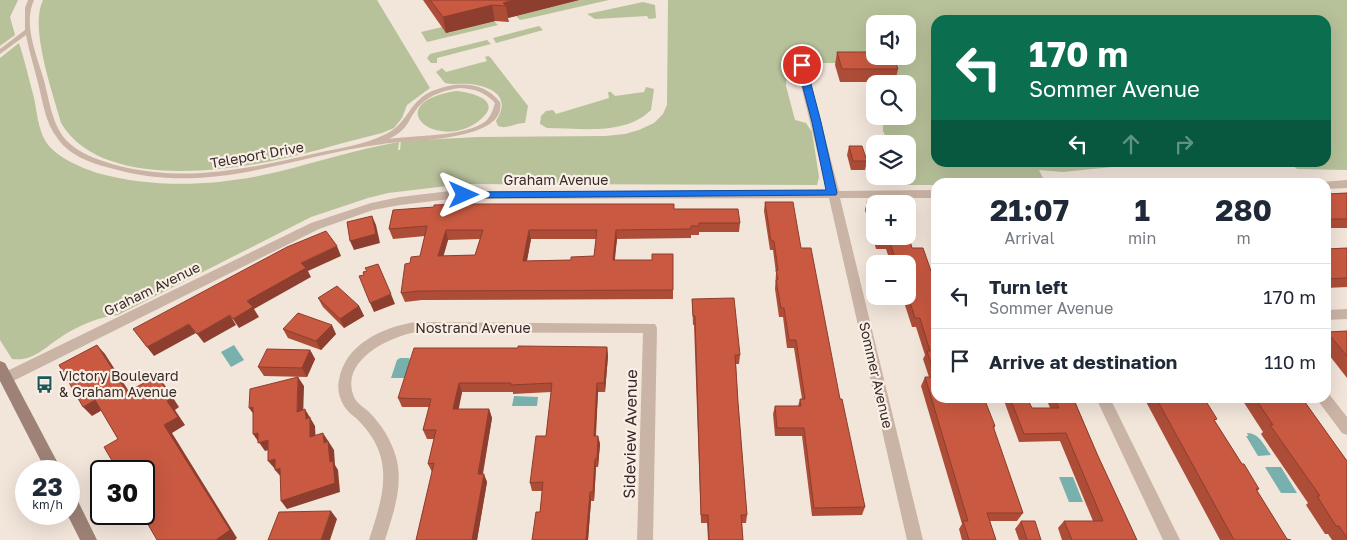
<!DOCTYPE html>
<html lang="en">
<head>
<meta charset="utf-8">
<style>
  :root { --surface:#fff; --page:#f2f2f3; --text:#1f2937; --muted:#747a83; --line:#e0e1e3 }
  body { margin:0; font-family:"Golos Text",sans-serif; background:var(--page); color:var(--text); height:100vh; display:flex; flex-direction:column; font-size:19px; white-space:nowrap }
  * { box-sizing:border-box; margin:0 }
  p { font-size:16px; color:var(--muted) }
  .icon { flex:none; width:28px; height:28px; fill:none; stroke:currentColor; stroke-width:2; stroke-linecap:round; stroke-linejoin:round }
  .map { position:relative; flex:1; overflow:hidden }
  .details { position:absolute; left:931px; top:178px; width:400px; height:225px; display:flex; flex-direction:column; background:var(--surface); border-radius:15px; box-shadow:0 5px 20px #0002 }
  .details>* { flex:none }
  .hud { position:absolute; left:931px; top:15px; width:400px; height:152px; border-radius:15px; box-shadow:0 5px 20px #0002; background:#0b6e4f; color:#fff; overflow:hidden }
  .controls { position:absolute; left:866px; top:15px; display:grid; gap:10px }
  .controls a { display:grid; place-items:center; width:50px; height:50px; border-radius:10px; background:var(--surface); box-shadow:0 5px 20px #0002; font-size:25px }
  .speed { position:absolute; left:15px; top:460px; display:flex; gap:10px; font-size:25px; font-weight:700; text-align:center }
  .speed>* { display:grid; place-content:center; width:65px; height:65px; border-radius:50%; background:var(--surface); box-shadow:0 5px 20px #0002; line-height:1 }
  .speed small { font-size:12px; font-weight:400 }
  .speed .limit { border:2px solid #111; border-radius:8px; background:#fff; color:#111 }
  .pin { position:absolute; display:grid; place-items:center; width:42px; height:42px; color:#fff; margin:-21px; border:2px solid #fff; border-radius:50%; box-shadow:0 1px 5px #0007 }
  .me { position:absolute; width:55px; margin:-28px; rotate:90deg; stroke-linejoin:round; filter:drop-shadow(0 0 4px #0008) }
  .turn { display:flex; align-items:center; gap:18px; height:105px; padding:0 15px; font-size:22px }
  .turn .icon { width:65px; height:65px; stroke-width:2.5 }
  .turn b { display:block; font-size:35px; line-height:42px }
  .lanes { display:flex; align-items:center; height:48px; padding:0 15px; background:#0003; justify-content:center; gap:25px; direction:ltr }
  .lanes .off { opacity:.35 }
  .eta { display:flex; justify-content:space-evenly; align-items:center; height:85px; text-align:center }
  .eta b { font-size:30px; font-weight:700; line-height:35px }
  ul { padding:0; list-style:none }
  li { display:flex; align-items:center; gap:15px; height:65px; padding:0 15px; border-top:1px solid var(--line) }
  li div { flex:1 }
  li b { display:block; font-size:19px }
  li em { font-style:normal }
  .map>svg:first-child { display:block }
  .green { fill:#b7c19a; fill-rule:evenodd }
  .water { fill:#78b0ae }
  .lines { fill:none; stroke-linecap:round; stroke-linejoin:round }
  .lane { fill:#cab4a6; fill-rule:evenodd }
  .street { fill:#cab4a6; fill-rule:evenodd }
  .secondary { fill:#9e8277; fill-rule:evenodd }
  .wall { fill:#ad4d38; fill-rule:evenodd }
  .shaded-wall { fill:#8d3e2e }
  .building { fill:#c95941; stroke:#8d3e2e; fill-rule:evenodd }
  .route { fill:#1a73e8; stroke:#114b97 }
  .labels { text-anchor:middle; stroke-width:4.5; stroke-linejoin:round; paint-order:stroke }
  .street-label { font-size:14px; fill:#362b27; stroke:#faefe6 }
  .poi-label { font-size:14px; fill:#362b27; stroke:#faefe6; text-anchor:start }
  .near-street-label { font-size:16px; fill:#362b27; stroke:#faefe6 }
</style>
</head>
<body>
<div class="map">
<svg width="1347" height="540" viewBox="0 0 1347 540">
  <rect width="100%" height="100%" fill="#f2e5da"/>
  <g class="green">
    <polygon points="0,0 18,0 10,17 15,35 0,46"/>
    <path d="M 43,0 L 377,0 L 430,88 L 407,105 L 402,118 L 394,128 L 382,133 C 340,143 298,157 256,164 C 198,174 96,182 61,123 C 53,93 29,28 43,0 Z"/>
    <polygon points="579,0 609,0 530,18 520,20 516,16"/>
    <path d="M 668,0 L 1347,0 L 1347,170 L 1297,169 L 1290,163 L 1326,162 L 1326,20 L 936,20 L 936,162 L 1151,163 L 1063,172 L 1039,170 L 1045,182 L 936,182 L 936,185 L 906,185 L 902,176 L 908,176 L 908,144 L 889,144 L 883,131 L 883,116 L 908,116 L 908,84 L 898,84 L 891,63 L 788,63 L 786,86 L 795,120 L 806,123 L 812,132 L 819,177 L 817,185 L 464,184 L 388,193 L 368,198 L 311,217 L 118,315 C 99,317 80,325 64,335 C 46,346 34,362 12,359 L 0,340 L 0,58 L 19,43 C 25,61 29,80 34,98 C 37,112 38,129 46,142 C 57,158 80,167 97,173 C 155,189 219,186 277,172 C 318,162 357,149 399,142 L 398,150 L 400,150 L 401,141 L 478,137 L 605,136 L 625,134 L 639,130 L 654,123 L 663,114 L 667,105 ZM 875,24 L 908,24 L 908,56 L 875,56 Z"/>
    <polygon points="643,2 655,5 656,18 649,19 647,16 595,19 587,14"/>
    <polygon points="494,21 498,25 427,42 421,32 442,27 447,33"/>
    <polygon points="539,26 543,30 496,43 493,38"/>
    <polygon points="487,40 491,44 437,58 437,63 431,63 427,58 430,54"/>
    <path d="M 488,56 L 490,57 L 528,106 L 525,123 C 515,122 508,130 498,126 L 496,121 C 512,97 492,86 469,84 C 461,83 453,85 445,83 L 436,72 L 442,68 L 446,72 L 487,61 L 485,57 Z"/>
    <path d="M 646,87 L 654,89 L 651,110 C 625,136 580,128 547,128 L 540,124 L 541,116 L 546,111 L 553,110 L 556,114 L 609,98 L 608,92 L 611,92 L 615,96 L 644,92 Z"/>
    <path d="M 456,91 C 470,92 504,100 481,119 C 440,155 376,104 456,91 Z"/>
  </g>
  <g class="water">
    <polygon points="234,345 244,360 231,367 221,352"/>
    <polygon points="400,358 409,358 410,360 405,378 391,378 397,360"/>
    <polygon points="514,396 538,397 537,406 512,406"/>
    <path d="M 1247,433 C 1259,433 1264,445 1271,455 L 1258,456 L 1246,436 L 1248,436 Z"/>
    <polygon points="1265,467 1281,467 1297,493 1281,493"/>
    <polygon points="1059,477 1073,477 1083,502 1069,502"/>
  </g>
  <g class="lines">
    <path class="lane" d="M 28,0 L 34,0 C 23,24 36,53 43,77 C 49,97 51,123 66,140 C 78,153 96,159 112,164 C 183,184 247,169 317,153 C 340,148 364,145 386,134 C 409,123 409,99 435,90 C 458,81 484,82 500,102 C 508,142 407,140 383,144 C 286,157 210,197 110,168 C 91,163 70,156 58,139 C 45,123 43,102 38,83 C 34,67 29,51 26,35 L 0,54 L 0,49 L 25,30 L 25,8 ZM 460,88 C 475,89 485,92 495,103 C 493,110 491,116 486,121 C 466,137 414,135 389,139 C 411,128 407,119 420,105 C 431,94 446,90 460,88 Z"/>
    <g class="street">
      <polygon points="801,62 806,65 839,191 936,190 936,198 840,198 923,540 907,540 829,198 450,199 400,205 373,210 319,229 11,382 6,384 0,380 1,374 311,223 371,203 400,197 450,191 827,191 796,65"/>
      <polygon points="1347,180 1347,188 1326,189 1326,182 1322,182"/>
      <polygon points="1347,309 1347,319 1326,320 1326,310"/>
      <path d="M 416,322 L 655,324 L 657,328 L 653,540 L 637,540 L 643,333 L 416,332 C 388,337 337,362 355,399 C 358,404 365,408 369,412 C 382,425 391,440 396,457 C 404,485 393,514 385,540 L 369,540 C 377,514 388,486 381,458 C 377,442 368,430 357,419 C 352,415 347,411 344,406 C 339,398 337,388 339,380 C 345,344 383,327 416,322 Z"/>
      <polygon points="1326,393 1329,394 1347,417 1347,435 1342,433 1319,402 1317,398 1326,398"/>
      <polygon points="1096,398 1110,398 1180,540 1163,540"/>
    </g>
    <g class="secondary">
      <polygon points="0,361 5,363 62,471 46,471 0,381"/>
      <polygon points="69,492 75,495 97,540 80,540 67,514"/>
    </g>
  </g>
  <g class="wall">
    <polygon points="423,0 579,0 508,18 509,22 495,21 446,33"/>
    <polygon points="837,52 898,69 895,82 840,82 835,65"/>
    <polygon points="849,146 867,161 865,170 851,170 847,155"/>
    <polygon points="1347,193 1347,228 1326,228 1326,194"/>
    <polygon points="867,201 875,204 875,236 908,236 912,248 931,271 936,398 995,426 994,429 1023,513 1017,521 990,521 996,540 962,540 959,529 962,524 921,386 925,377 929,377 923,359 925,355 916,327 912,327 902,296 908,296 908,264 891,264 886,249 876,249 865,210"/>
    <polygon points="765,202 801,248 840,399 865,507 862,515 812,516 802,436 775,436 773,414 775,406 798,406 800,399 802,399 794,348 787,348 783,317 779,317 775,289 776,273 773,250 770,250 764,211"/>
    <path d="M 674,209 L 740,223 L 739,232 L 699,232 L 699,235 L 691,235 L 691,238 L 617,239 L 614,260 L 652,260 L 673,254 L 673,299 L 422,300 L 405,302 L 401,293 L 410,263 L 420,256 L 425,236 L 393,239 L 389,229 L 393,210 ZM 480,239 L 475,255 L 443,256 L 448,240 ZM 531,239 L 596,239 L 594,256 L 571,260 L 527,261 Z"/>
    <polygon points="1347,248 1347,287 1326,288 1326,249"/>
    <polygon points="318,298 359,306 364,316 344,328 323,307"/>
    <polygon points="692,299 740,355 739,364 736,364 738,402 747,515 746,523 742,523 743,540 708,540 707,523 701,523 694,325 693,325"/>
    <polygon points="283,329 336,334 321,350 288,338"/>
    <polygon points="1347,331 1347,378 1326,351 1326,333 1327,332"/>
    <polygon points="607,347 608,356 605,392 598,392 596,436 598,436 600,444 598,467 596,467 594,501 591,501 588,540 532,540 540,512 542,491 532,491 530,483 546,436 551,392 513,394 513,392 462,392 458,409 489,409 492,418 483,474 487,482 477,540 416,540 432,472 428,464 434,439 427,439 423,430 429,407 402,407 398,398"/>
    <polygon points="310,350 315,359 307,377 264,376 258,367"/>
    <polygon points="1003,398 1027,398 1032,408 1050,408 1046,398 1076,398 1074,399 1098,456 1137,540 1062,540 1058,528 1064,521 1093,521 1060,441 1019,442"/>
    <polygon points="1144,398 1204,398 1215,421 1242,464 1259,489 1257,491 1287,539 1291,540 1220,540"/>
    <polygon points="1241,398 1302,398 1347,461 1347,540 1332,540 1328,534 1325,534 1306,505 1308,503 1261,434 1263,432"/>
    <polygon points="1021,521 1041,540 1019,540 1015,529"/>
  </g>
  <g class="shaded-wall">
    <polygon points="514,0 579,0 508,18 506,6 503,3"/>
    <polygon points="492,5 495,21 446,33 443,17"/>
    <polygon points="372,216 376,225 380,243 354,250 350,241"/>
    <polygon points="446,230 448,240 441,265 438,256"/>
    <polygon points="529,230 531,239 525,270 523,261"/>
    <polygon points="616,230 617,239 614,269 613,260"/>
    <polygon points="337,246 341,256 308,271 311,277 254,309 259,317 239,328 233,319 247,301 301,263"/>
    <polygon points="391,294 395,304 374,312 370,303"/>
    <polygon points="359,306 364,316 344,328 340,319"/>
    <polygon points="230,315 236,325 204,343 197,334"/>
    <polygon points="189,324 196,333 154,356 147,347"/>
    <polygon points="332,325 336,334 321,350 316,341"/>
    <polygon points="97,345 105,354 135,401 127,392"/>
    <polygon points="607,347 608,356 605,392 604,383"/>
    <polygon points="310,350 315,359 307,377 302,368"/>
    <polygon points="157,376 164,384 179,407 175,410 185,425 172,433 237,538 235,540 216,540 164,425 167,401"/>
    <polygon points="298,377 304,386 303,420 297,412"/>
    <polygon points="459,383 462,392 457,418 453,409"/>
    <polygon points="597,383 598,392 595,444 594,436"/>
    <polygon points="95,400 104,409 92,416 83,407"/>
    <polygon points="253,407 255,416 249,408"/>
    <polygon points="305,409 315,426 316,446 310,437 306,419"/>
    <polygon points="489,409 492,418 481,482 478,474"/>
    <polygon points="258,433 268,440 275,448 265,451 253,434"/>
    <polygon points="323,433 334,450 335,465 338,470 340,492 287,509 281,501 330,462 324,443"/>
    <polygon points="598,436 600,444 598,467 597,459"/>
    <polygon points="275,459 275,469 268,461"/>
    <polygon points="595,459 596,467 594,501 593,492"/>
    <polygon points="280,468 282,478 275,470"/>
    <polygon points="484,474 487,482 477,540 472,540"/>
    <polygon points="590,492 591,501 588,540 586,540"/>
    <polygon points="331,511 337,519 330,540 321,540"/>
  </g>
  <g class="building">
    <polygon points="430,0 514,0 503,3 506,6 492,5 443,17"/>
    <polygon points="837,52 875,52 875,56 893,56 898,69 842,69"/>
    <polygon points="849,146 862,146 867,161 853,161"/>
    <polygon points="1347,193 1347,219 1326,219 1326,194"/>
    <polygon points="867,201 896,201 897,204 875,204 875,228"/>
    <polygon points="765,202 793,202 801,248 811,248 840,399 842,399 865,507 814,508 804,428 777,428 775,406 801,406 800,399 805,399 796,340 789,340 784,308 781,308 776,280 778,280 776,270 778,270 774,241 771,241"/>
    <path d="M 462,204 L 674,204 L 674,209 L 738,209 L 740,223 L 699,223 L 699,226 L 691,226 L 691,229 L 616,230 L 613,260 L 652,260 L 652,254 L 673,254 L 673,290 L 419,291 L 401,293 L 405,264 L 410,263 L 411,257 L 420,256 L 427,226 L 389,229 L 393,210 L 434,207 L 434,205 ZM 446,230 L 483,230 L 475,255 L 438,256 ZM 529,230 L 597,230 L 594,256 L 571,257 L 571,260 L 523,261 Z"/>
    <polygon points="372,216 376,234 350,241 347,222"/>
    <polygon points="326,231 337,246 301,263 306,268 247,301 253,307 233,319 230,315 197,334 189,324 147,347 133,329 287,247"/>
    <polygon points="908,234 912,248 923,248 931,271 936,271 936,398 984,398 995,426 993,426 1023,513 987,513 996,540 969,540 963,521 968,521 925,377 935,377 927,351 930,351 920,318 915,318 908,296 908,264 897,264 889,240 879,240 877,236 908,236"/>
    <polygon points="1347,248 1347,278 1326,279 1326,249"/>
    <polygon points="378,264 391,294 370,303 359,276 364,275 363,272 367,271 365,268"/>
    <polygon points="337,286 359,306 340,319 318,298"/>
    <polygon points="734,298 740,355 735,355 738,402 747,515 741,515 743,540 709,540 708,515 701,515 695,316 693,316 692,299"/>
    <polygon points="298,313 332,325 316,341 283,329"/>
    <polygon points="1347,331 1347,356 1327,332"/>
    <polygon points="97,345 127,392 157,376 172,398 167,401 178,417 164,425 230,530 216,540 157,540 142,514 144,514 144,471 118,471 104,447 118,439 95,400 83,407 59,365"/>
    <polygon points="518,346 607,347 604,383 597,383 594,436 598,436 597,459 595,459 593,492 590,492 586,540 532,540 536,512 540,512 543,482 530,483 536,436 546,436 552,383 511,385 511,383 459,383 453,409 489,409 478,474 484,474 472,540 416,540 434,463 428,464 436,430 423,430 431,399 398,398 414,348 518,348"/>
    <polygon points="267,349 310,350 302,368 258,367"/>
    <polygon points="298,377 297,412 305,409 306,419 310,417 310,437 323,433 324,443 328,441 330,462 333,461 335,483 281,501 280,468 275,470 275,459 268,461 268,440 258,443 258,433 253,434 253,407 249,408 250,389"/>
    <polygon points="1010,398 1027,398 1032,408 1059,408 1054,398 1073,398 1098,456 1137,540 1072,540 1064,521 1103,521 1066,433 1024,434"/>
    <polygon points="1156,398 1204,398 1217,419 1214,420 1242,464 1244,464 1259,489 1256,489 1287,539 1291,540 1234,540"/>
    <polygon points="1255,398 1302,398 1347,461 1347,538 1339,526 1336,526 1317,496 1320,496 1270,425 1273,425"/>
    <polygon points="331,511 321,540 268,540 279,512"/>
    <polygon points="1021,521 1035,521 1041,540 1027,540"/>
  </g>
  <polygon class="route" points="799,63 806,65 821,122 837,193 836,195 464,198 459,195 464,192 826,190 812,122 797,65"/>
  <defs>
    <symbol id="bus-bare" viewBox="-9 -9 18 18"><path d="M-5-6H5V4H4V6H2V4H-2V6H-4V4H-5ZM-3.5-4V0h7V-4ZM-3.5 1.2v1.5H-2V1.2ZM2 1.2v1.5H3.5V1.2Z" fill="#1b5958" stroke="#faefe6" stroke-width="2.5" paint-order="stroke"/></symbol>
  </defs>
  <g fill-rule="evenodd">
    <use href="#bus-bare" x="32" y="372" width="25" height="25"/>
  </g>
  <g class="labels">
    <g class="street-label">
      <text transform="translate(257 155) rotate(-10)" y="5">Teleport Drive</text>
      <text x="556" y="185">Graham Avenue</text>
      <text transform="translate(152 289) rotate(-26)" y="5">Graham Avenue</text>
      <text x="473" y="333">Nostrand Avenue</text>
      <text transform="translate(876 375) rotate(77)" y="5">Sommer Avenue</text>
    </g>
    <g class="poi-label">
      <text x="59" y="381">Victory Boulevard<tspan x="59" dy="16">&amp; Graham Avenue</tspan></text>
    </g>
    <g class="near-street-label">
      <text transform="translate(630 434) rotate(-89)" y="6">Sideview Avenue</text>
    </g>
  </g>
</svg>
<div class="controls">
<a><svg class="icon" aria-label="sound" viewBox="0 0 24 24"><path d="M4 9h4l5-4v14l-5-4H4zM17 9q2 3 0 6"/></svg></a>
<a><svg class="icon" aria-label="search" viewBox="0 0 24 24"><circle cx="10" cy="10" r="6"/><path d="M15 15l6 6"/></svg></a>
<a><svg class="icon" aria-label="layers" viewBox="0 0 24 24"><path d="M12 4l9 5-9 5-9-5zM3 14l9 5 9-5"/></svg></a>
<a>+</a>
<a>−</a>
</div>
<div class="speed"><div>23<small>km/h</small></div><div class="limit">30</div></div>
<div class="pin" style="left:802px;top:65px;background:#d93025"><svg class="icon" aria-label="arrive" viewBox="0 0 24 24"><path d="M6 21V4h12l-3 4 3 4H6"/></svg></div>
<svg class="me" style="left:464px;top:195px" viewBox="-20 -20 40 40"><path d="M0-17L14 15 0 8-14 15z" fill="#1a73e8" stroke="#fff" stroke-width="4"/></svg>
<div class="hud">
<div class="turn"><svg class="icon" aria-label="left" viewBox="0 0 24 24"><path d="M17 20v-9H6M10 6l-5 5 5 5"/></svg><div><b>170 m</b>Sommer Avenue</div></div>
<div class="lanes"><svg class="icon" aria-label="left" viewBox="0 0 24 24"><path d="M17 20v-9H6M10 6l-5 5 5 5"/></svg><svg class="icon off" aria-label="ahead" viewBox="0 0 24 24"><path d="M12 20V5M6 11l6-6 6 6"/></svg><svg class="icon off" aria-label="right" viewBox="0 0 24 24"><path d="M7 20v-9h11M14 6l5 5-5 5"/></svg></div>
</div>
<section class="details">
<div class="eta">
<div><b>21:07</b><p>Arrival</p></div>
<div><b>1</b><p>min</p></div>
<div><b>280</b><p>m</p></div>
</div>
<ul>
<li><svg class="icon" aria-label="left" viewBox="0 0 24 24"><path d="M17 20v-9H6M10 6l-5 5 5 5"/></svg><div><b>Turn left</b><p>Sommer Avenue</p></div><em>170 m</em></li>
<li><svg class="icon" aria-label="arrive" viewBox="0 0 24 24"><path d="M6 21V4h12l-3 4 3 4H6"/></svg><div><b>Arrive at destination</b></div><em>110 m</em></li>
</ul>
</section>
</div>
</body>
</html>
